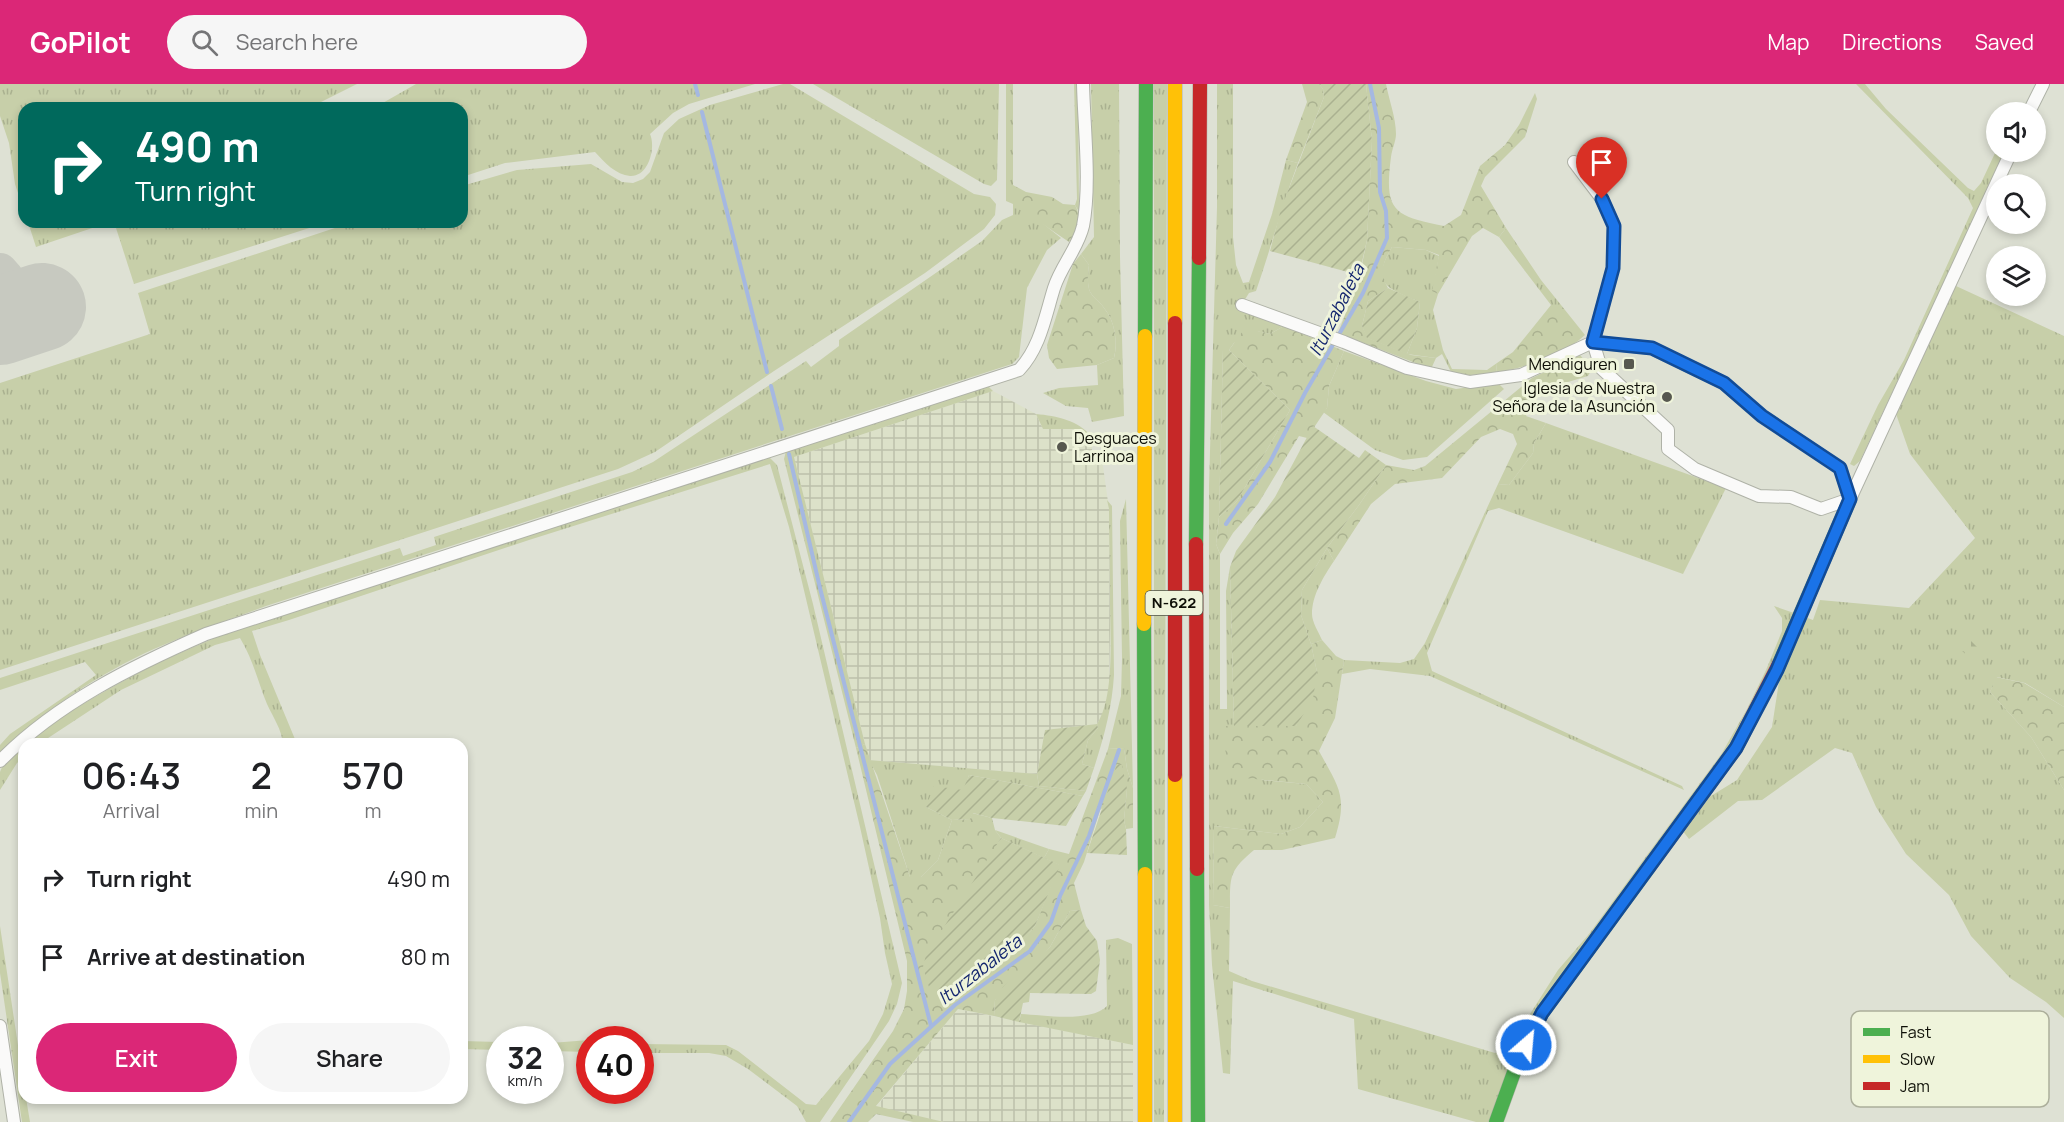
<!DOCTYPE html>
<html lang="en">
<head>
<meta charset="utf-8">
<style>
  :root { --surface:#fff; --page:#f6f6f6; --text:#202124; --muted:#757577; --accent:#db2777 }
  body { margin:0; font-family:Manrope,sans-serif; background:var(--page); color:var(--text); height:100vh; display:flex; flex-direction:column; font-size:22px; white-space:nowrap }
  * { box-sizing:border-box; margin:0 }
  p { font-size:20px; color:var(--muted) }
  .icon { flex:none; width:33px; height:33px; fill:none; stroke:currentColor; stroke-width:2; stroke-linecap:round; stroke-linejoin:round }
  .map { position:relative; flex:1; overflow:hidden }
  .sheet { position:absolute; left:18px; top:654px; width:450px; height:366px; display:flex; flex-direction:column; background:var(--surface); border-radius:18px; box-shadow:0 3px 9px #0003 }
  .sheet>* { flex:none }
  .banner { position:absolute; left:18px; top:18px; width:450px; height:126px; border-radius:18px; box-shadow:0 3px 9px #0003; background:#00695c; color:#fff; overflow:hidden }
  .tools { position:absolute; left:1986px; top:18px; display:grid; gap:12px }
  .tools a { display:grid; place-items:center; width:60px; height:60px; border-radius:50%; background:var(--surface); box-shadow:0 3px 9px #0003; font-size:30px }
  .speed { position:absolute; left:486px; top:942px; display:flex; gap:12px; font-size:30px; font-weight:700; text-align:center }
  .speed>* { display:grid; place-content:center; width:78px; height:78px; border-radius:50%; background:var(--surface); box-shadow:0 3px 9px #0003; line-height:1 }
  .speed small { font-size:15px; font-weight:400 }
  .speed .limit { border:9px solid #d22; background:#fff; color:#111 }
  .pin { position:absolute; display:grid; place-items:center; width:51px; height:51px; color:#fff; margin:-62px -26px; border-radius:50% 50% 50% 0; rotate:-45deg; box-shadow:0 0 6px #0007 }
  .pin .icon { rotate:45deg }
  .me { position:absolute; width:66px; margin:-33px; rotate:27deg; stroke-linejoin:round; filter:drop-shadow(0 0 4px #0008) }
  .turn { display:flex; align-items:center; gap:21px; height:126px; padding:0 18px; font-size:27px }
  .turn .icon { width:78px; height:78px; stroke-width:2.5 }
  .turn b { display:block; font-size:42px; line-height:51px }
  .eta { display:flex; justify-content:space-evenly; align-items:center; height:102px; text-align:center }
  .eta b { font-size:36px; font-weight:600; line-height:42px }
  .button { display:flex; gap:12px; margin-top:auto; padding:12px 18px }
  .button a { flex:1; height:69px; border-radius:36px; background:var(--accent); color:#fff; font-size:24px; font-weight:600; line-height:69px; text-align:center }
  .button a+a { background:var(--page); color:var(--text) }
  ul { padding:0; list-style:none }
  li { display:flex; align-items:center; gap:18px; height:78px; padding:0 18px }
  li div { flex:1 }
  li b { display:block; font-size:22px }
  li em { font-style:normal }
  header { display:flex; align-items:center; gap:36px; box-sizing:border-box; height:84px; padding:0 30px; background:var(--accent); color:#fff }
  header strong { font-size:28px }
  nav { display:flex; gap:33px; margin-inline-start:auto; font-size:21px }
  .search { width:420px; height:54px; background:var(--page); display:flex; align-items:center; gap:15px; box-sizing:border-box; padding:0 21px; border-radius:33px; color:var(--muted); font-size:22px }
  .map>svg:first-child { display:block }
  .industrial { fill:url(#industrial-grid) }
  .grass { fill:url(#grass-tufts) }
  .forest { fill:url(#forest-crowns) }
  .cemetery { fill:url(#cemetery-stones) }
  .garden { fill:url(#garden-furrows) }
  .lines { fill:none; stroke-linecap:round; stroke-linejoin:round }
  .stream { stroke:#a5b8e1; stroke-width:4 }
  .taxiway { stroke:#c7c9c0; stroke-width:36 }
  .runway { stroke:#c7c9c0; stroke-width:88 }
  .street-casing { stroke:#afb2a7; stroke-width:14 }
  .fast-casing { stroke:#afb2a7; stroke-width:15 }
  .slow-casing { stroke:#afb2a7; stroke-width:15 }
  .jam-casing { stroke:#afb2a7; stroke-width:15 }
  .street { stroke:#fafaf9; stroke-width:12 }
  .fast { stroke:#4caf50; stroke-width:14 }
  .slow { stroke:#ffc107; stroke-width:14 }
  .jam { stroke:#c62828; stroke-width:14 }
  .route-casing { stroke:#114b97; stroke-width:15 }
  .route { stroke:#1a73e8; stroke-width:10 }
  .poi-dot { fill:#57584f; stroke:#eff4db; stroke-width:2 }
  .labels { text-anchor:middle; stroke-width:6; stroke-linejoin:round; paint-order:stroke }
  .shield { fill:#eff4db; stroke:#525447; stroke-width:1.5 }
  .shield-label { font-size:15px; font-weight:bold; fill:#0e0f07 }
  .poi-label { font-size:16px; fill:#0e0f07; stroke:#eff4db; text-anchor:end }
  .water-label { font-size:18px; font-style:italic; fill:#13256e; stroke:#eff4db }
  .key { fill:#eff4db; stroke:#acaf9b; stroke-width:1.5 }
  .key-label { font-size:16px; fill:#0e0f07 }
</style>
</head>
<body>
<header>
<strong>GoPilot</strong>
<div class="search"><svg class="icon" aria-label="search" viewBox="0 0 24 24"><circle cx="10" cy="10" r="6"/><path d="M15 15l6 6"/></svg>Search here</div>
<nav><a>Map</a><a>Directions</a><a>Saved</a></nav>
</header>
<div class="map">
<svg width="2064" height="1038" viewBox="0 0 2064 1038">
  <defs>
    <pattern id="industrial-grid" width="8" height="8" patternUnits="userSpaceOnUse" patternTransform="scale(1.5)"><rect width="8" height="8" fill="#dce1c9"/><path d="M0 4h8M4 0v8" fill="none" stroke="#bcc0ab"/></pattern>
    <pattern id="grass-tufts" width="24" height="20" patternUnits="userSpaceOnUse" patternTransform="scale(1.5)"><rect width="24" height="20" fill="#c7cfa9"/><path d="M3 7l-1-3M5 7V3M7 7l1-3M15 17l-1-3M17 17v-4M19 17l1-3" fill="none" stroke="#aab190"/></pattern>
    <pattern id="forest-crowns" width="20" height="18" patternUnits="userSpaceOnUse" patternTransform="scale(1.5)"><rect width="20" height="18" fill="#c7cfa9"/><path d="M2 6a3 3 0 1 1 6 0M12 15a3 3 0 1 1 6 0" fill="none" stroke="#aab190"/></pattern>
    <pattern id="cemetery-stones" width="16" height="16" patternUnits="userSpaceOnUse" patternTransform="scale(1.5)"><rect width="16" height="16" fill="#c7cfa9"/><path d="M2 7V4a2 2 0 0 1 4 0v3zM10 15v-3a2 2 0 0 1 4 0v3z" fill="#aab190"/></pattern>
    <pattern id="garden-furrows" width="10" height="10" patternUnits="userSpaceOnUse" patternTransform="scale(1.5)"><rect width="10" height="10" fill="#c7cfa9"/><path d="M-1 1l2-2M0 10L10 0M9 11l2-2" fill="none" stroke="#aab190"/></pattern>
  </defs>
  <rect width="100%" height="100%" fill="#dee1d4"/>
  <g class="industrial">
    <polygon points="993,307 1036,330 1043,345 1082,345 1082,353 1092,353 1092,375 1102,375 1109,425 1110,547 1109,606 1102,632 1097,640 1045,646 1037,690 869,676 794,373"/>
    <polygon points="958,925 1133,961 1133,1038 944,1038 876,1023"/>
  </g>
  <g class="grass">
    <polygon points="0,0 357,0 309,24 24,24 24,127 15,100 9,59 0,32"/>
    <path d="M 416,0 L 755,0 L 689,20 L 673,29 L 650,50 C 656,63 649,93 630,92 C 616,91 604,78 595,68 L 505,79 L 462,93 L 462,24 L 374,24 Z"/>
    <polygon points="783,0 790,0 974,110 990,113 996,120 995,131 984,145 925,189 774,287 655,368 618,385 0,586 0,299 150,250 138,209 353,138 462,138 462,102 517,86 591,80 622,98 633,99 643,95 650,88 664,49 679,35 710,21"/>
    <polygon points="813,0 999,0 997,96 991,102 984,100"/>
    <path d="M 1006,0 L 1013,0 L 1013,119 L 1036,134 L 1061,154 L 1047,166 L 1027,204 L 1019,273 L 1012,280 L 266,522 C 228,536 190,549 154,565 C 98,590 44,627 0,668 L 0,661 L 10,650 L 96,591 L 85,578 L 0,606 L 0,594 L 400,464 L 403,472 L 436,461 L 434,453 L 632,388 L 653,378 L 806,277 L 811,283 L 839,262 L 839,256 L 982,157 L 1002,136 L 1013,131 L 1013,120 L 1006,117 Z"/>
    <polygon points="1074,0 1078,0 1079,128 1075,121 1077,115"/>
    <path d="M 1091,0 L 1119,0 L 1120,173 L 1124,332 L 1092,338 L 1088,324 L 1066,322 L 1043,309 L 1059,304 L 1098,301 L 1097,281 L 1114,274 C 1118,258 1115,237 1104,224 C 1100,217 1091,213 1089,205 C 1087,197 1088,189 1089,181 L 1081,170 L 1094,153 Z"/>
    <polygon points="1154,0 1167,0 1164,1038 1154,1038"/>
    <path d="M 1217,0 L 1233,0 L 1233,153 L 1236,181 L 1243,199 L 1249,198 L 1272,130 L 1286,76 L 1298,79 C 1282,121 1271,164 1256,207 L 1249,209 L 1239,225 L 1284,242 L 1270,250 L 1256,247 L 1234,259 L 1229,266 L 1223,266 L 1219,433 L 1216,460 L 1220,470 L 1220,625 L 1227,625 L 1226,507 L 1230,483 L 1234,642 L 1226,643 L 1262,696 L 1306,700 L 1323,718 L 1300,743 L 1281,750 L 1214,742 L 1213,821 L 1230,824 L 1229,887 L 1252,897 L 1495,969 L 1506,966 L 1516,952 L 1558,886 L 1589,850 L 1722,669 L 1747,625 L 1766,586 L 1782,547 L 1782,534 L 1774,522 L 1794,529 L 1771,586 L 1725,671 L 1565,887 L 1490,1038 L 1476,1038 L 1358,1005 L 1354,935 L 1233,897 L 1230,990 L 1223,989 L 1212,881 L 1209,821 L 1209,402 L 1217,123 Z"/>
    <polygon points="1856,0 1865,0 1886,25 1968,104 1974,107 1981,99 1996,67 2005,68 1860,377 1854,382 1850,380 1878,321 1904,276 1973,124 1968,114"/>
    <polygon points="28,138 110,138 36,163"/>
    <polygon points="129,138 328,138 134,200 116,144"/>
    <polygon points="1506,144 1541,196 1561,221 1551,221 1499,153"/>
    <path d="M 1392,163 L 1426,166 L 1439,172 L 1433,207 L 1438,210 L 1433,226 L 1443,266 L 1452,285 L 1487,286 L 1497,279 L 1496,289 L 1458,292 L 1451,288 L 1442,270 L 1436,274 L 1407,270 L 1417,244 L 1420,218 C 1389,205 1369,201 1392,163 Z"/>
    <polygon points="1956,202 2064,252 2064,623 2025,599 1997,593 1990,608 2031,653 2064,706 2064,934 2046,918 2010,894 1971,852 1949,811 1906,770 1876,723 1852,669 1835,664 1762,716 1738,717 1689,755 1682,746 1706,715 1737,696 1772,643 1780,591 1805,533 1813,536 1820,516 1909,524 1975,454 1910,370 1895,327"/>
    <polygon points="1344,267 1426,297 1456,305 1498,299 1504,305 1427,373 1403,376 1375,366 1323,328 1327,324 1329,302"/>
    <polygon points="988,302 993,307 794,373 865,660 856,664 784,375 786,367"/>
    <path d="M 1036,330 C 1057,332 1078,336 1092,353 L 1082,353 L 1082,345 L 1043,345 Z"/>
    <polygon points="1546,339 1726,404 1683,490 1499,424 1488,427 1427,569 1432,587 1682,702 1684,706 1430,592 1370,585 1342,590 1344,576 1400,579 1414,575 1425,559 1498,400 1509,401 1533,369 1534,359"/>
    <path d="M 769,373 L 777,381 L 813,520 L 902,899 L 897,920 L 889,937 L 820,1038 L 806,1038 L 797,1022 L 748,985 L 726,972 L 709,969 L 641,969 L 641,960 L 726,961 L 738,967 L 806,1020 L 816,1021 L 869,957 L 883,930 L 892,900 L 885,869 L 880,834 L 860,743 L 789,443 L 770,380 L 529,456 L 289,536 L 252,547 L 260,571 L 297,660 L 283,660 C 282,646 273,633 267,620 C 258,598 253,575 240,554 L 215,561 L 121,606 L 39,660 L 24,660 L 24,673 L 17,679 L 0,706 C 0,701 0,693 0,688 C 9,657 127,594 158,579 C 181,568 205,558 229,548 Z"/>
    <polygon points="1126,415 1133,704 1127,685 1124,664 1108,665 1121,612 1122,575 1120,437"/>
    <path d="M 1107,416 L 1112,422 L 1114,591 C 1112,624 1104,653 1094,684 L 1082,680 L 1088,656 L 1098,644 L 1097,640 C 1115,612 1110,551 1110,517 C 1110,486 1109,456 1109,425 Z"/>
    <path d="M 1327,464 L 1334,477 C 1324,492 1312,511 1312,530 C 1312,538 1319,549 1322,556 L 1311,560 L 1301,531 L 1302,506 Z"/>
    <polygon points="869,676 1037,690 1039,702 1086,707 1083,712 969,691 964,706 926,723 952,736 938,776 921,793 910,793 877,691"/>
    <polygon points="995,746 1049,765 1044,774 1001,754"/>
    <polygon points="0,842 24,1001 24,1014 26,1014 30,1038 22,1038 0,889"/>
    <path d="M 1118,854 L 1132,860 L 1133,961 L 1019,938 L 1021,930 C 1044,931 1090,939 1107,922 L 1106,856 Z"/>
    <polygon points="589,956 589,968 551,967 551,959"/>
    <polygon points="462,957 499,958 499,966 462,965"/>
  </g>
  <g class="forest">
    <polygon points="1302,0 1319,0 1323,5 1324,13 1298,79 1286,76 1307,18"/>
    <path d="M 1366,0 L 1386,0 C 1389,16 1396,34 1396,50 C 1396,57 1392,65 1391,73 C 1384,127 1393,132 1444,142 L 1461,131 L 1480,82 L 1505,61 L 1519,41 L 1535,9 L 1537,15 L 1525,53 L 1485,93 L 1481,102 L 1506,144 L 1499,153 L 1483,144 L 1472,152 L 1438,210 L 1432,207 L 1439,171 L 1426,166 L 1392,163 C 1383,178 1379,188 1388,204 L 1368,217 L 1362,242 L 1368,254 L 1411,271 L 1436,274 L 1431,285 L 1338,249 L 1359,195 L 1367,156 L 1372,57 Z"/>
    <path d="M 1013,101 L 1026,108 L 1052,113 L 1063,120 L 1075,121 C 1082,133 1077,147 1069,158 L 1013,120 Z"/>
    <path d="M 1081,170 L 1089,181 C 1088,189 1087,197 1089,205 C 1091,213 1100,217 1104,224 C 1115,237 1118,258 1114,274 L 1097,281 L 1057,285 L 1049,274 L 1047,261 L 1073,180 Z"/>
    <path d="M 1551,221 L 1561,221 L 1585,251 C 1561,273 1527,282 1496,289 L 1497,279 L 1513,268 Z"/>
    <polygon points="1284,242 1344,267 1329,302 1327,324 1307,354 1299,352 1258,420 1233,449 1220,470 1216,460 1219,433 1237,417 1290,326 1229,266 1245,244 1270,250"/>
    <polygon points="1580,271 1592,285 1588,292 1538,307 1526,332 1546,339 1534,359 1533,369 1509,401 1498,400 1517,360 1513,350 1500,345 1481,353 1442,394 1395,400 1371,420 1334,477 1327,464 1359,421 1386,381 1414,386 1425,382 1532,294"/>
    <path d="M 1322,556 L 1336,572 L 1344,576 L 1335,634 L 1319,667 C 1339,704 1348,712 1335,754 L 1282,766 L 1254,766 C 1229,787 1230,792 1230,824 L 1213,821 L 1214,742 L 1281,750 L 1300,743 L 1323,718 L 1306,700 L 1225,692 L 1226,642 L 1296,642 L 1317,588 L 1311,560 Z"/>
    <polygon points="1996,593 2024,599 2064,623 2064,706 2031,653 1990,608"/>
    <polygon points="865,660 910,793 921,793 938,776 952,736 970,735 972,729 992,734 995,746 1001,754 989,776 950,915 1018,862 1035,842 1059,781 1044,774 1049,765 1069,770 1108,665 1124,664 1127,685 1133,704 1133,744 1126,745 1124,736 1127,705 1100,726 1084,778 1074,799 1081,826 1070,827 1050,863 995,916 994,932 958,925 876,1022 944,1038 913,1038 876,1030 868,1038 830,1038 893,947 904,925 907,907 907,877 856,664"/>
  </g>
  <polygon class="cemetery" points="1966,552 1982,568 1974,578 1958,563"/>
  <g class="garden">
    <polygon points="1319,0 1366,0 1372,57 1367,156 1359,191 1270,167 1281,125 1324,13 1323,5"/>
    <polygon points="1388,204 1420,218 1417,244 1407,270 1367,254 1362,242 1368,217"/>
    <polygon points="1223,266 1229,266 1290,326 1237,417 1219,433"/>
    <polygon points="1313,342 1359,374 1365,366 1386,381 1359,421 1327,464 1302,506 1301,531 1311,560 1317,588 1313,615 1296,642 1234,642 1230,483 1236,467 1275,413"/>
    <polygon points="1097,640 1098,644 1088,656 1082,680 1094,684 1086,707 1039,702 1037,690 1045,646"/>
    <polygon points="1117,680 1122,681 1127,705 1124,736 1126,745 1127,771 1087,769"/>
    <polygon points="969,691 1083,712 1066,742 992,734 973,729 970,735 952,736 926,723 934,702 963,706"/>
    <polygon points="1001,754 1060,781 1035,842 1019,862 951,915 929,903 923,883 926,871"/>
    <polygon points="1081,826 1086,842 1097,857 1100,876 1096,907 1091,910 1030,909 1029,918 1023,919 1019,938 994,932 995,916 1003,903 1050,863 1070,827"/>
  </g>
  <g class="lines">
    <g class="stream">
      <polyline points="695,0 698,11"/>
      <polyline points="702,28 767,288"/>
      <polyline points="771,302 782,345"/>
      <polyline points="789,370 820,504 931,942"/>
      <polyline points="1226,440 1270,378 1305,309 1363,209 1387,154 1386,127 1380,108 1379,44 1370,0"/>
      <polyline points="849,1038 890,980 955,921 1030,867 1051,838 1060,812 1089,752 1119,666"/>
    </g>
    <path class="taxiway" d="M 0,187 C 13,200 29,232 16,250 C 13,254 5,258 0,261"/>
    <polyline class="runway" points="0,237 42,223"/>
    <defs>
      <g id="street">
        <polyline points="2029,28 2043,0"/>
        <polyline points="1574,78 1602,115 1614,142 1613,184 1593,258 1601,284 1668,346 1668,365 1695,385 1759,412 1791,413 1821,425 1850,415 2011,68"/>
        <polyline points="1242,221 1344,258 1407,284 1470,298 1521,291 1593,258 1651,264 1724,299 1762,332 1840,384 1850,415"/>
        <path d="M 0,677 C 57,619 133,582 206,550 L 1019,286 C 1040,264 1045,233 1054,204 C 1061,182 1078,164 1083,142 C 1091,101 1084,43 1083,0"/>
        <polyline points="0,942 14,1038"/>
      </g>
      <g id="fast">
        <polyline points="1145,252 1146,0"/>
        <polyline points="1196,460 1199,174"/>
        <polyline points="1144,540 1145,790"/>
        <polyline points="1779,580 1850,415"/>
        <polyline points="1197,785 1198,1038"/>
        <polyline points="1496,1038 1518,977 1542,929 1649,783"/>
      </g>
      <g id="slow">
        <polyline points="1175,0 1175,239"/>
        <polyline points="1144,540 1145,252"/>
        <polyline points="1175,691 1175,1038"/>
        <polyline points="1145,790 1145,1038"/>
      </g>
      <g id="jam">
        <polyline points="1199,174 1200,0"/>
        <polyline points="1175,239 1175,691"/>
        <polyline points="1196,460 1197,785"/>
        <polyline points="1649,783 1736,664 1779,580"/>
      </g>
    </defs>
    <use href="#street" class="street-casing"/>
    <use href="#fast" class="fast-casing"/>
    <use href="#slow" class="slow-casing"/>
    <use href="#jam" class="jam-casing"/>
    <use href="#street" class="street"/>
    <use href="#fast" class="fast"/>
    <use href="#slow" class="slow"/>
    <use href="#jam" class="jam"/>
  </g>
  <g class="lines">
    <defs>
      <polyline id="route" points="1526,961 1542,929 1736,664 1777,586 1850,415 1840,384 1762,332 1724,299 1652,264 1593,258 1613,184 1614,142 1602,115"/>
    </defs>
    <use href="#route" class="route-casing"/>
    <use href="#route" class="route"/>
  </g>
  <g class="poi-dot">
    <rect x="1623" y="274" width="12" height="12" rx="3"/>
    <circle cx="1667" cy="313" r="6"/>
    <circle cx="1062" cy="363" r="6"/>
  </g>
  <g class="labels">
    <rect class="shield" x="1145.5" y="507" width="57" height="24" rx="4.5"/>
    <g class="shield-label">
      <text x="1174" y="524">N-622</text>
    </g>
    <g class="poi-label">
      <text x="1617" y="286">Mendiguren</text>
      <text x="1655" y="310">Iglesia de Nuestra<tspan x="1655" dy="18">Señora de la Asunción</tspan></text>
      <text x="1074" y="360" text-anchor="start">Desguaces<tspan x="1074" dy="18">Larrinoa</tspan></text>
    </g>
    <g class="water-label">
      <text transform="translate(1337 226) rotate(-63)" y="6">Iturzabaleta</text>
      <text transform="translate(980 886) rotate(-38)" y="6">Iturzabaleta</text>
    </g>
  </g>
  <rect x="1851" y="927" width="198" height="96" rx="9" class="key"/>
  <rect x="1863" y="944" width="27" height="8" fill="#4caf50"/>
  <rect x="1863" y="971" width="27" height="8" fill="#ffc107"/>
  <rect x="1863" y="998" width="27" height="8" fill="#c62828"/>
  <g class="key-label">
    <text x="1900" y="954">Fast</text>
    <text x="1900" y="981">Slow</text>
    <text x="1900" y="1008">Jam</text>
  </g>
</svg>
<div class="tools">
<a><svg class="icon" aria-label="sound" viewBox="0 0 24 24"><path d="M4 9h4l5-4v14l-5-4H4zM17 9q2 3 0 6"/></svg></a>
<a><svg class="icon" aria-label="search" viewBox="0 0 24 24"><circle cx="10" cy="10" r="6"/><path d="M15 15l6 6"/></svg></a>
<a><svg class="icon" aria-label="layers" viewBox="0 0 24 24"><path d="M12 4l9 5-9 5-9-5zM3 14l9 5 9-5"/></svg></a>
</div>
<div class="speed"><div>32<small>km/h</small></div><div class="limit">40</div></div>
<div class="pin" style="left:1602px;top:115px;background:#d93025"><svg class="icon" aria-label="arrive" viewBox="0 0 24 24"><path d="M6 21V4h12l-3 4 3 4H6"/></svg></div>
<svg class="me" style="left:1526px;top:961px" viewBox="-20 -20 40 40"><circle r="17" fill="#1a73e8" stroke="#fff" stroke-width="3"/><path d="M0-11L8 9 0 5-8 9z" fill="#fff"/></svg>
<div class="banner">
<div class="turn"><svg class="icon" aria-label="right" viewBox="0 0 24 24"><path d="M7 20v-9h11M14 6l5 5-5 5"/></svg><div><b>490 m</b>Turn right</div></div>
</div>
<section class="sheet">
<div class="eta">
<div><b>06:43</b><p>Arrival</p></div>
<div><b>2</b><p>min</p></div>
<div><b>570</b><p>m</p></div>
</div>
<ul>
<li><svg class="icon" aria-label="right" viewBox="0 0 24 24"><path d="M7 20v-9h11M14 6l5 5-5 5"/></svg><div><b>Turn right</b></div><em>490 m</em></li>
<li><svg class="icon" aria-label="arrive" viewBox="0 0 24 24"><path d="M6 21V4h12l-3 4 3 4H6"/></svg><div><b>Arrive at destination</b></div><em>80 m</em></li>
</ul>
<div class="button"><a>Exit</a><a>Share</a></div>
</section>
</div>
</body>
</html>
